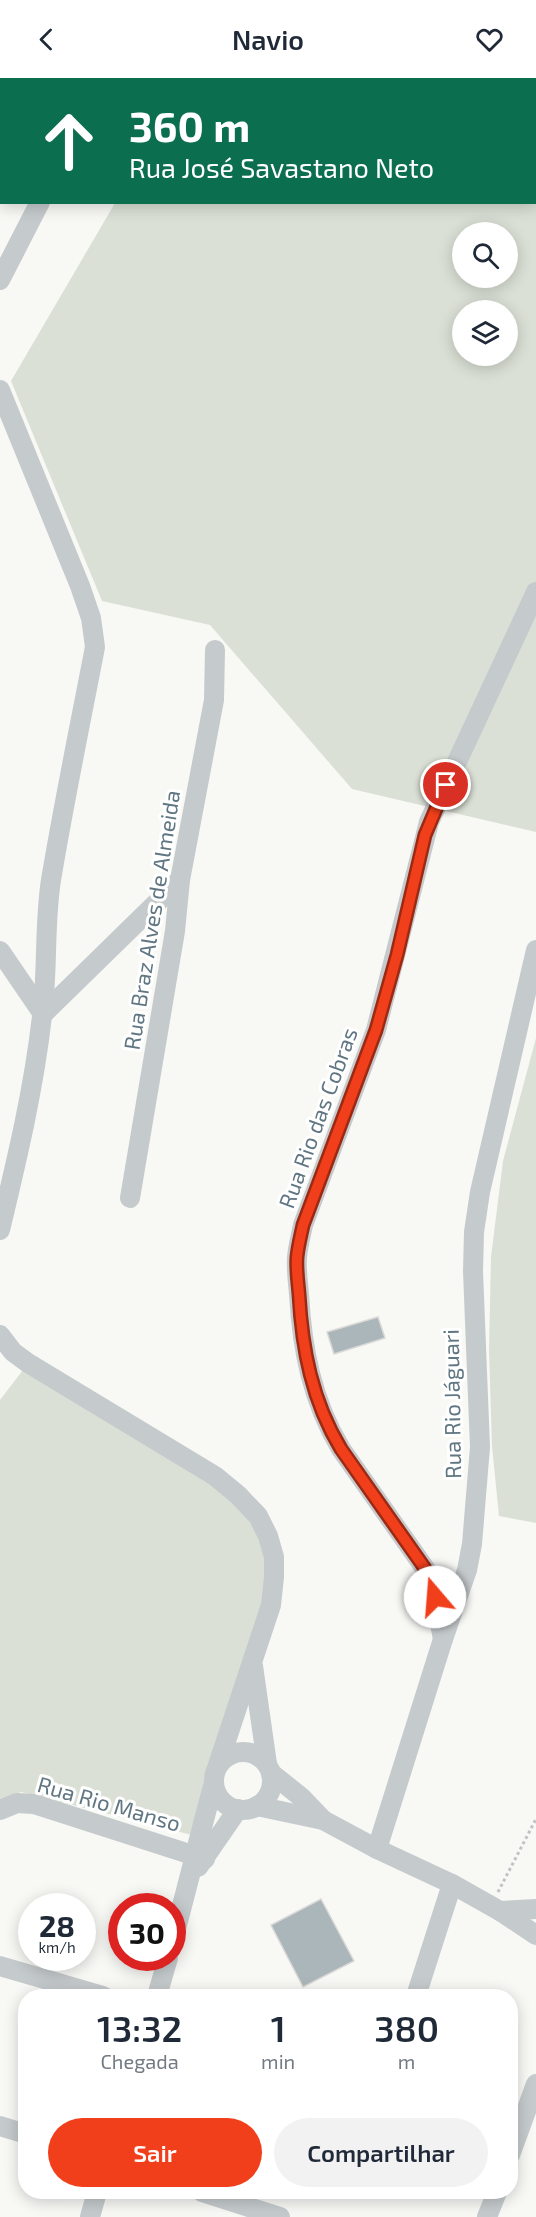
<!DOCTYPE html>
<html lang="pt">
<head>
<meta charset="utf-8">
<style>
  :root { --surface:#fff; --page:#f2f2f3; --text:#1f2937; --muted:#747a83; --accent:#f13f1c }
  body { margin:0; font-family:"Exo 2",sans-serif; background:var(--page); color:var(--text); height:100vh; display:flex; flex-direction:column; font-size:22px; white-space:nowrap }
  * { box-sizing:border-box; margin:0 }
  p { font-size:20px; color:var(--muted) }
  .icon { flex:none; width:33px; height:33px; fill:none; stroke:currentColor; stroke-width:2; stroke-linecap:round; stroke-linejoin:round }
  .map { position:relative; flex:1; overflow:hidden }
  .side { position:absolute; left:18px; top:1911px; width:500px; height:210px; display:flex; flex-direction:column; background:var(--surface); border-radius:24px; box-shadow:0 3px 15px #0003 }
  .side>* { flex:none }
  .banner { position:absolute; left:0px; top:0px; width:537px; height:126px; box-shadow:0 3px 15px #0003; background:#0b6e4f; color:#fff; overflow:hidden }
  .fabs { position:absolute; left:452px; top:144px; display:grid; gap:12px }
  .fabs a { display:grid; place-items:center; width:66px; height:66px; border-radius:50%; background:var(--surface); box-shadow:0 3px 15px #0003; font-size:30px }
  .speed { position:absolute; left:18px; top:1815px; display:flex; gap:12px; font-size:30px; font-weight:700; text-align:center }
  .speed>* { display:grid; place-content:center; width:78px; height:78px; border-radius:50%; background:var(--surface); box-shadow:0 3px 15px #0003; line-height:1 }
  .speed small { font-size:15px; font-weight:400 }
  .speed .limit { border:9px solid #d22; background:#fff; color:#111 }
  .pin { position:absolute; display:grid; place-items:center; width:51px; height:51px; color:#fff; margin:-26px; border:3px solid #fff; border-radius:50%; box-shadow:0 2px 6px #0007 }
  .me { position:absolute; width:66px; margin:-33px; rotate:342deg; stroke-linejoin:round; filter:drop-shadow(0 0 4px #0008) }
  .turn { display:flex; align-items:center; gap:21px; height:126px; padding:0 30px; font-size:27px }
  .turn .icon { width:78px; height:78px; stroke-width:2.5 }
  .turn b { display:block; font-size:42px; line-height:51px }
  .eta { display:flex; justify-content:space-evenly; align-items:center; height:102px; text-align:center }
  .eta b { font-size:36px; font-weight:600; line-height:42px }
  .button { display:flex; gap:12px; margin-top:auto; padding:12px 30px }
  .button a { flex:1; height:69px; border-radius:36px; background:var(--accent); color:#fff; font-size:24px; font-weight:600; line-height:69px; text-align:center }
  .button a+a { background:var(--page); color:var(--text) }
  header { display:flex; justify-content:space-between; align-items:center; height:78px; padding:0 30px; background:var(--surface); font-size:27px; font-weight:600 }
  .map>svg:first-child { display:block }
  .green { fill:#dae0d5; fill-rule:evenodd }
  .building { fill:#abb6ba; stroke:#dad9d7; stroke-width:1.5 }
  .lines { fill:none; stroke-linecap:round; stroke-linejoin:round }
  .path { stroke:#c0c3c5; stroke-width:3; stroke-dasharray:3 3; stroke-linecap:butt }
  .minor { stroke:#c5cacd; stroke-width:20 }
  .route-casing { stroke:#9d2912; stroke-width:15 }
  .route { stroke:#f13f1c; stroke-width:10 }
  .labels { text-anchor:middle; stroke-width:6; stroke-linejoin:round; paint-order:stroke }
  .street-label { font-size:22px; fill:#607682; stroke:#fff }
</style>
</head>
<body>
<header><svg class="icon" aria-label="back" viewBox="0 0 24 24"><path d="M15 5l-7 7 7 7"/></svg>Navio<svg class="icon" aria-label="heart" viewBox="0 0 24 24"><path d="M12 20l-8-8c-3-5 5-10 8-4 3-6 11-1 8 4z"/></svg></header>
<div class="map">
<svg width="536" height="2139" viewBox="0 0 536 2139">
  <rect width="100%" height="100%" fill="#f8f8f5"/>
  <g class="green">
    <path d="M 201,0 L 536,0 L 536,754 L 352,711 L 210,547 L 102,523 L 11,303 L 115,125 L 536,124 L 536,2 L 199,1 ZM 462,154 L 507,154 L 507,200 L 462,200 ZM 462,232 L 507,232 L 507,278 L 462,278 Z"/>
    <polygon points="536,960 536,1445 499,1438 492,1368 489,1273 491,1179 503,1083"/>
    <polygon points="23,1292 220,1408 249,1438 274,1490 249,1584 192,1757 21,1714 0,1722 0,1322"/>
  </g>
  <g class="building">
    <polygon points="378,1239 385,1260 334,1276 327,1254"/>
    <polygon points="321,1821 354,1883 303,1909 271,1847"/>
  </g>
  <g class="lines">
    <polyline class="path" points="498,1814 536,1741"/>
    <g class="minor">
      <polyline points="103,2 104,0"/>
      <polyline points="0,61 2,61"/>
      <polyline points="0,202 40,124"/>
      <path d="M 0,312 L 80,508 L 91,540 L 95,569 C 80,647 64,724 51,802 C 44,847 48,893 42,938 C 34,1010 17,1081 0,1152"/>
      <polyline points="0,873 43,936"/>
      <polyline points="43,936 180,802"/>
      <polyline points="130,1120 175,853 180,802 214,622 215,572"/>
      <polyline points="0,1257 13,1274 28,1285 215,1398 238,1417 258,1438 268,1458 274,1479 274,1499 271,1527 218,1687"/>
      <path d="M 443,1561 L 431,1499 L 341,1371 C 312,1323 302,1271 299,1216 C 298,1204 296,1191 297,1179 C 298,1168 301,1157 303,1147 L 376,952 L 429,744 L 536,514"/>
      <polyline points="253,1588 267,1686"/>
      <circle cx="243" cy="1703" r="29"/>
      <polyline points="271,1695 301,1719 323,1742"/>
      <polyline points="257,1728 323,1742 377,1771 452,1806 500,1833 536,1857"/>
      <polyline points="0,1732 17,1725 34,1726 205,1781"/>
      <polyline points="377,1771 443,1561 467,1492 472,1466 480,1369 473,1193 474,1154 480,1114 536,872"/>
      <polyline points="198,1789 238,1731"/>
      <polyline points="500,1833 536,1831"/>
      <path d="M 172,1865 C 187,1812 199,1758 214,1705"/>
      <polyline points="0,1888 103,1918"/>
      <polyline points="157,1918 168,1880"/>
      <polyline points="416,1918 452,1806"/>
      <polyline points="0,2048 26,2056"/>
      <polyline points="510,2077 536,2006"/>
      <polyline points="202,2114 280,2139"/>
      <polyline points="90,2139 97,2114"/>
      <polyline points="487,2139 497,2114"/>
    </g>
  </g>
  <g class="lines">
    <defs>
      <path id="route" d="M 435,1519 L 431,1499 L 341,1371 C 312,1323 302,1271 299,1216 C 298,1204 296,1191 297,1179 C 298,1168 301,1157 303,1147 L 376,952 L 397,877 L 425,757 L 446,707"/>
    </defs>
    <use href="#route" class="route-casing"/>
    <use href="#route" class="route"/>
  </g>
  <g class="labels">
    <g class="street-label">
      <text transform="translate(152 842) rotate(-81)" y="8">Rua Braz Alves de Almeida</text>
      <text transform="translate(318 1040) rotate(-70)" y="8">Rua Rio das Cobras</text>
      <text transform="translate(452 1326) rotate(-91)" y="8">Rua Rio Jáguari</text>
      <text transform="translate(109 1726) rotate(16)" y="8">Rua Rio Manso</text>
    </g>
  </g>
</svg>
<div class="fabs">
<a><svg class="icon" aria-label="search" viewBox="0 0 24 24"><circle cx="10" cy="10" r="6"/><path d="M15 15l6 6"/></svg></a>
<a><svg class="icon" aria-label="layers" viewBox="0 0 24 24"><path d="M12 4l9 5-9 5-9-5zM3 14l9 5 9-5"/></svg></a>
</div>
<div class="speed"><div>28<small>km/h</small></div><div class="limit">30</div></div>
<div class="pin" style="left:446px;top:707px;background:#d93025"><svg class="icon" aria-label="arrive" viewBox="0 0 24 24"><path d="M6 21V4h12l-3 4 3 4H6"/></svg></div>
<svg class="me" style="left:435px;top:1519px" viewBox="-20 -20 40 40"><circle r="19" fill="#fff"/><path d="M0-13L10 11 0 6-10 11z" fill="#f13f1c"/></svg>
<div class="banner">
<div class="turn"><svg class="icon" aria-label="ahead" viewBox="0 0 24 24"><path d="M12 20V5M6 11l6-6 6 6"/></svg><div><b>360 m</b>Rua José Savastano Neto</div></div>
</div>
<section class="side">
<div class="eta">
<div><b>13:32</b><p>Chegada</p></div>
<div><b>1</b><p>min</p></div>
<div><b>380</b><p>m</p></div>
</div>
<div class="button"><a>Sair</a><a>Compartilhar</a></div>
</section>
</div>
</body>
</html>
